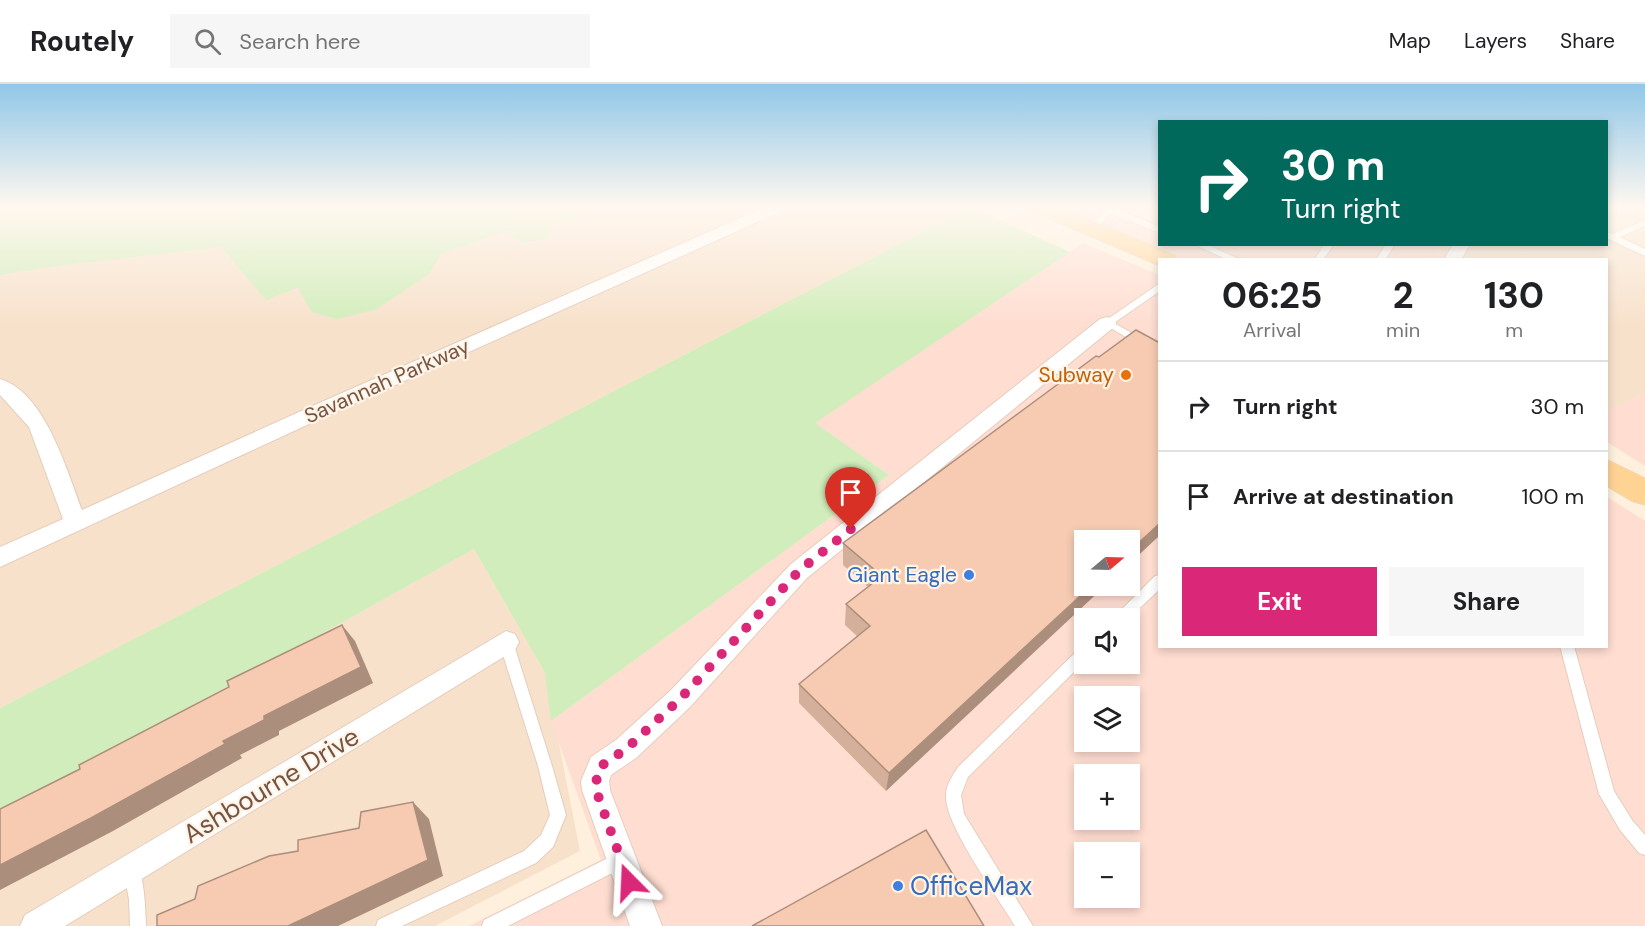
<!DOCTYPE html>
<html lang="en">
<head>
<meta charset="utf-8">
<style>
  :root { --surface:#fff; --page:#f6f6f6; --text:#202124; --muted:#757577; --line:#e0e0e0; --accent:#db2777 }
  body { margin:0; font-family:"DM Sans",sans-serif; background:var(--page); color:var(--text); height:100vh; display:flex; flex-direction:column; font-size:22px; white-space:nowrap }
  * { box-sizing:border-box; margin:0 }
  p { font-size:20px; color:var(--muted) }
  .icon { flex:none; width:33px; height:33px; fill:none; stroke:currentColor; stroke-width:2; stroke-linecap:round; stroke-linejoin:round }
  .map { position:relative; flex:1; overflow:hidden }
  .sheet { position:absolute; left:1158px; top:174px; width:450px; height:390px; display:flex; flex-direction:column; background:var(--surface); border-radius:0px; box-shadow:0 3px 9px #0003 }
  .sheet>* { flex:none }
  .banner { position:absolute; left:1158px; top:36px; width:450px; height:126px; border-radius:0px; box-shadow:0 3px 9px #0003; background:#00695c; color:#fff; overflow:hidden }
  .needle { width:39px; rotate:71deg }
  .buttons { position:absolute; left:1074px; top:446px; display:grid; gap:12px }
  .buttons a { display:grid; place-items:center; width:66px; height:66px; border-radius:0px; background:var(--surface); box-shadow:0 3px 9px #0003; font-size:30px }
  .pin { position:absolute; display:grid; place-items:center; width:51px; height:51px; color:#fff; margin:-62px -26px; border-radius:50% 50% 50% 0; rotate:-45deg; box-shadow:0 0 6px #0007 }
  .pin .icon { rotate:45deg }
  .me { position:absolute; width:66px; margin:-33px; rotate:339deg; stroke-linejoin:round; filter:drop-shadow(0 0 4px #0008) }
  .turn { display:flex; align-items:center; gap:21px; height:126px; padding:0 24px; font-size:27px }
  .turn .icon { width:78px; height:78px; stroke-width:2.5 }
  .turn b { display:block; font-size:42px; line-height:51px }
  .eta { display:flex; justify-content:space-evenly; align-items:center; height:102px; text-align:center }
  .eta b { font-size:36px; font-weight:700; line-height:42px }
  .cta { display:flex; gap:12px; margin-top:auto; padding:12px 24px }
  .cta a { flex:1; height:69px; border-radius:0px; background:var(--accent); color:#fff; font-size:24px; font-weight:700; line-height:69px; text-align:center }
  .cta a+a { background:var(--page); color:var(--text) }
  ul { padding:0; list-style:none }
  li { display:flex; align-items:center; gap:18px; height:90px; padding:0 24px; border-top:2px solid var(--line) }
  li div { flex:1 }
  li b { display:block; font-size:22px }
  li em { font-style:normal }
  header { display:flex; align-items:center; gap:36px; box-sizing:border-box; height:84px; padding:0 30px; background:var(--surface); border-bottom:2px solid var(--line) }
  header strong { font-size:28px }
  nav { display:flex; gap:33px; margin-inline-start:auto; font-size:21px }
  .search { width:420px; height:54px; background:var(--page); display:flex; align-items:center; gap:15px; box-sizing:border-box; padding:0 21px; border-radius:0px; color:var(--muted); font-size:22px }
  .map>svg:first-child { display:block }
  .residential { fill:#f7e1cb }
  .commercial { fill:#ffddd1; fill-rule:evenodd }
  .green { fill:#d1edbb }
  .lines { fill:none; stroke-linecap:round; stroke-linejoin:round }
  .lane-casing { stroke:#e5cdbc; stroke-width:2 }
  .street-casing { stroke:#e5cdbc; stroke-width:2 }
  .primary-casing { stroke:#ded6d2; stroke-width:1 }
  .lane { fill:#fff; fill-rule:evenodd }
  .street { fill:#fff; fill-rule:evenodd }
  .primary { fill:#ffd394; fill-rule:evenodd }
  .wall { fill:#d4af99 }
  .shaded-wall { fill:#ac8e7d }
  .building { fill:#f6cbb2; stroke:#ac8e7d; stroke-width:1.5 }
  .route { stroke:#db2777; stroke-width:10; stroke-dasharray:0 18 }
  .food-dot { fill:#e8710a; stroke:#fff4e6; stroke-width:2 }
  .shop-dot { fill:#3f7fe0; stroke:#fff4e6; stroke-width:2 }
  .labels { text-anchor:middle; stroke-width:4.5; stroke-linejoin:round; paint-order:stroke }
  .food-label { font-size:21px; fill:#c56008; stroke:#fff4e6; text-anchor:end }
  .street-label { font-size:21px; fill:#765444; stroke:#fff4e6 }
  .shop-label { font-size:21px; fill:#366cbe; stroke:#fff4e6; text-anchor:end }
  .near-street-label { font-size:26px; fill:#765444; stroke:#fff4e6 }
  .near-shop-label { font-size:26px; fill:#366cbe; stroke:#fff4e6; text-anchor:start }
</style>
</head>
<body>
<header>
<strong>Routely</strong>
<div class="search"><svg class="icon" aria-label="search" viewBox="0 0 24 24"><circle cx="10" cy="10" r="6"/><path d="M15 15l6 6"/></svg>Search here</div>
<nav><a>Map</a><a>Layers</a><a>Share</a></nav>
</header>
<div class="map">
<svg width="1645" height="842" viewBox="0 0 1645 842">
  <rect width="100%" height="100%" fill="#fef0dd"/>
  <g class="residential">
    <polygon points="0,124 969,124 0,624"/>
    <polygon points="1607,124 1645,124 1645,309 1607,328 1606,176 1436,176 1445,161 1606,160"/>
    <polygon points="474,465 545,589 580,767 435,842 0,842 0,729"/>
  </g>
  <g class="commercial">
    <polygon points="1056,124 1159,124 1160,160 1445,161 1436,175 1182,175"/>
    <path d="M 1083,159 L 1159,191 L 1160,562 L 1606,562 L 1607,413 L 1645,437 L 1645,842 L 469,842 L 601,776 L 551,637 L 889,391 L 814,339 ZM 1084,456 L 1130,456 L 1130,501 L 1084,501 ZM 1084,534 L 1130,534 L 1130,579 L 1084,579 ZM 1084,612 L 1130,612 L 1130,657 L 1084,657 ZM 1084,690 L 1130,690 L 1130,735 L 1084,735 ZM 1084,768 L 1130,768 L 1130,813 L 1084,813 Z"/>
    <polygon points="1645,309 1645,382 1607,358 1606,328"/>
  </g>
  <g class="green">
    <polygon points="0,124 592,124 575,133 549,142 546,155 522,159 506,147 441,170 429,190 377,225 337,235 312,228 300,208 299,203 266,216 221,163 48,183 0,191"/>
    <polygon points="969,124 974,124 1070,168 815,339 889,391 551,637 545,589 474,465 0,729 0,624"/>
  </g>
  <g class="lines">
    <defs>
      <g id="lane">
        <polygon points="1107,124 1115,124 1160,143 1160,149 1111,130 1094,146 1088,146 1088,142"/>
        <polygon points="1645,136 1645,142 1620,153 1645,165 1645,172 1606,154 1606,148 1612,150"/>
        <polygon points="1193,160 1206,160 1241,176 1228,176"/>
        <polygon points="1325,160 1334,160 1323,176 1314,176"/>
        <polygon points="1386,160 1395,160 1385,176 1376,176"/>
        <polygon points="1160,199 1160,207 1114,239 1160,265 1160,273 1102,239"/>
        <polygon points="1160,491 1160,505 1129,534 1113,534 1155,492"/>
        <polygon points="506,552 511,554 513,558 552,682 566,731 553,763 536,779 402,842 376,842 378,836 524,767 541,751 550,731 538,682 499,558 501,554"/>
        <polygon points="1560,562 1574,562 1614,707 1632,736 1645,751 1645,771 1639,769 1620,746 1599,710"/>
        <path d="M 1084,563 L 1084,578 L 968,693 L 961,711 L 964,730 L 1033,842 L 1015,842 C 998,813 946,743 946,713 C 945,702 953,691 958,683 L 1079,565 Z"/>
        <polygon points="620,768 626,770 628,776 626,782 508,842 482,842 484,836"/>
        <path d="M 131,777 L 137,779 C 145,799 145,821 146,842 L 130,842 L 129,815 L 123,785 L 125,779 Z"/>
      </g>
      <g id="street">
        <path d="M 763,124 L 784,124 L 782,127 L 322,334 L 0,483 L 0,463 L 63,435 L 29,343 L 0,311 L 0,295 C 45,308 67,387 82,426 L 308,324 Z"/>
        <polygon points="1453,160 1470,160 1461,176 1444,176"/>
        <polygon points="1107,233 1114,235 1116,239 1114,243 807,494 689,624 636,674 611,691 609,697 610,706 662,842 630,842 582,706 581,697 591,673 616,656 671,606 791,480 1100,235"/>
        <polygon points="506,547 515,550 519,558 515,566 65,842 20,842 25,831"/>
      </g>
      <g id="primary">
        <polygon points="1031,124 1063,124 1175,171 1178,176 1160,176 1160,182 1157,181 1035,129"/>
        <polygon points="1606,375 1645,394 1645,421 1633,418 1606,402"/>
      </g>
    </defs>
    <use href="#lane" class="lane-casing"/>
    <use href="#street" class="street-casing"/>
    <use href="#primary" class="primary-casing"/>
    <use href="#lane" class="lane"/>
    <use href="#street" class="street"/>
    <use href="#primary" class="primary"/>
  </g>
  <polygon class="wall" points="1160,259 1160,451 1130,479 1130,456 886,707 799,619 799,600 857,552 845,541 846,520 868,503 843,481 843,459 1099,273"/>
  <g class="shaded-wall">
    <polygon points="1160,439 1160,451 1130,479 1130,467"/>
    <polygon points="1092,501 1106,501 886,707 889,689"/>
    <polygon points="342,541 355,557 373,599 279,647 279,651 240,671 242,674 113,747 0,806 0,781 223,657 264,632"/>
    <polygon points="413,718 429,735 443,792 338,842 288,842"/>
  </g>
  <g class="building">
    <polygon points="1136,246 1160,259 1160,439 1130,467 1130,456 1084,456 1084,501 1092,501 889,689 799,600 870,542 846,520 882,492 843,459 1096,272 1099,273"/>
    <polygon points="342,541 361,583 264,632 264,636 223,657 225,660 91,734 0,781 0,725 80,685 79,681 229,603 227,597"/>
    <polygon points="413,718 428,776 288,842 157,842 157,831 195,815 198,802 269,772 298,767 298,756 359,744 361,728"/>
    <polygon points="926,746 984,842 752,842"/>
  </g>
  <linearGradient id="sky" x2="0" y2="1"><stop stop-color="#91c7e8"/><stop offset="0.51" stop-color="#fff8f0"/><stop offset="1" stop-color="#fff8f0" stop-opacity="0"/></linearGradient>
  <rect width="1645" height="242" fill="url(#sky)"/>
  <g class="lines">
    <polyline class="route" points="629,798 596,706 597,689 601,682 626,665 680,615 799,487 851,445"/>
  </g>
  <circle class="food-dot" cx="1126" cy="291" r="6"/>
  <g class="shop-dot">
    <circle cx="969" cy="491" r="6"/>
    <circle cx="898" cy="802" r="6"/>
  </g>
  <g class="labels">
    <g class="food-label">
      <text x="1114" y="298">Subway</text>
    </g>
    <g class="street-label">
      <text transform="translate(387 297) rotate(-24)" y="7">Savannah Parkway</text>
    </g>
    <g class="shop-label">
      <text x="957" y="498">Giant Eagle</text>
    </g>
    <g class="near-street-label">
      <text transform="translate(271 701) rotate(-31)" y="9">Ashbourne Drive</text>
    </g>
    <g class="near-shop-label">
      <text x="910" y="811">OfficeMax</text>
    </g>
  </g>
</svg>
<div class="buttons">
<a><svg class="needle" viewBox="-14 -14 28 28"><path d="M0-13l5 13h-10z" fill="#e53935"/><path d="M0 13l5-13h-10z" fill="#757577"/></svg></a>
<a><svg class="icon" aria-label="sound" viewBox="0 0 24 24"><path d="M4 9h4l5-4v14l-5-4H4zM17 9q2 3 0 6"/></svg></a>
<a><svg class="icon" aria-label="layers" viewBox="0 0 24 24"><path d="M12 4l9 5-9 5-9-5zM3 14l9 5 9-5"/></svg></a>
<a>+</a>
<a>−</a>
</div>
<div class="pin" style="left:851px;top:445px;background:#d93025"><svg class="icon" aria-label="arrive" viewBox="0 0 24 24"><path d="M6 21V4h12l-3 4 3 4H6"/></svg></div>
<svg class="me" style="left:629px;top:798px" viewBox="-20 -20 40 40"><path d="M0-17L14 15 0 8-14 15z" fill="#db2777" stroke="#fff" stroke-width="4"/></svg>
<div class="banner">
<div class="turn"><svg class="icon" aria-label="right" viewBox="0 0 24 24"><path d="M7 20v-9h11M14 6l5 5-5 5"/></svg><div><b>30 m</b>Turn right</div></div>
</div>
<section class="sheet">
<div class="eta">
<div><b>06:25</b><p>Arrival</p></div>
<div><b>2</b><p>min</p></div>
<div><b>130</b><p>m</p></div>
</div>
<ul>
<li><svg class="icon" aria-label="right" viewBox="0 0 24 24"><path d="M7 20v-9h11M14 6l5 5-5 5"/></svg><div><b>Turn right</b></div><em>30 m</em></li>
<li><svg class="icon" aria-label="arrive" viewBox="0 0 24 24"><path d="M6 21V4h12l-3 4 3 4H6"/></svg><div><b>Arrive at destination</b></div><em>100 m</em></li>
</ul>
<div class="cta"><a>Exit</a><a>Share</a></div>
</section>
</div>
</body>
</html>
